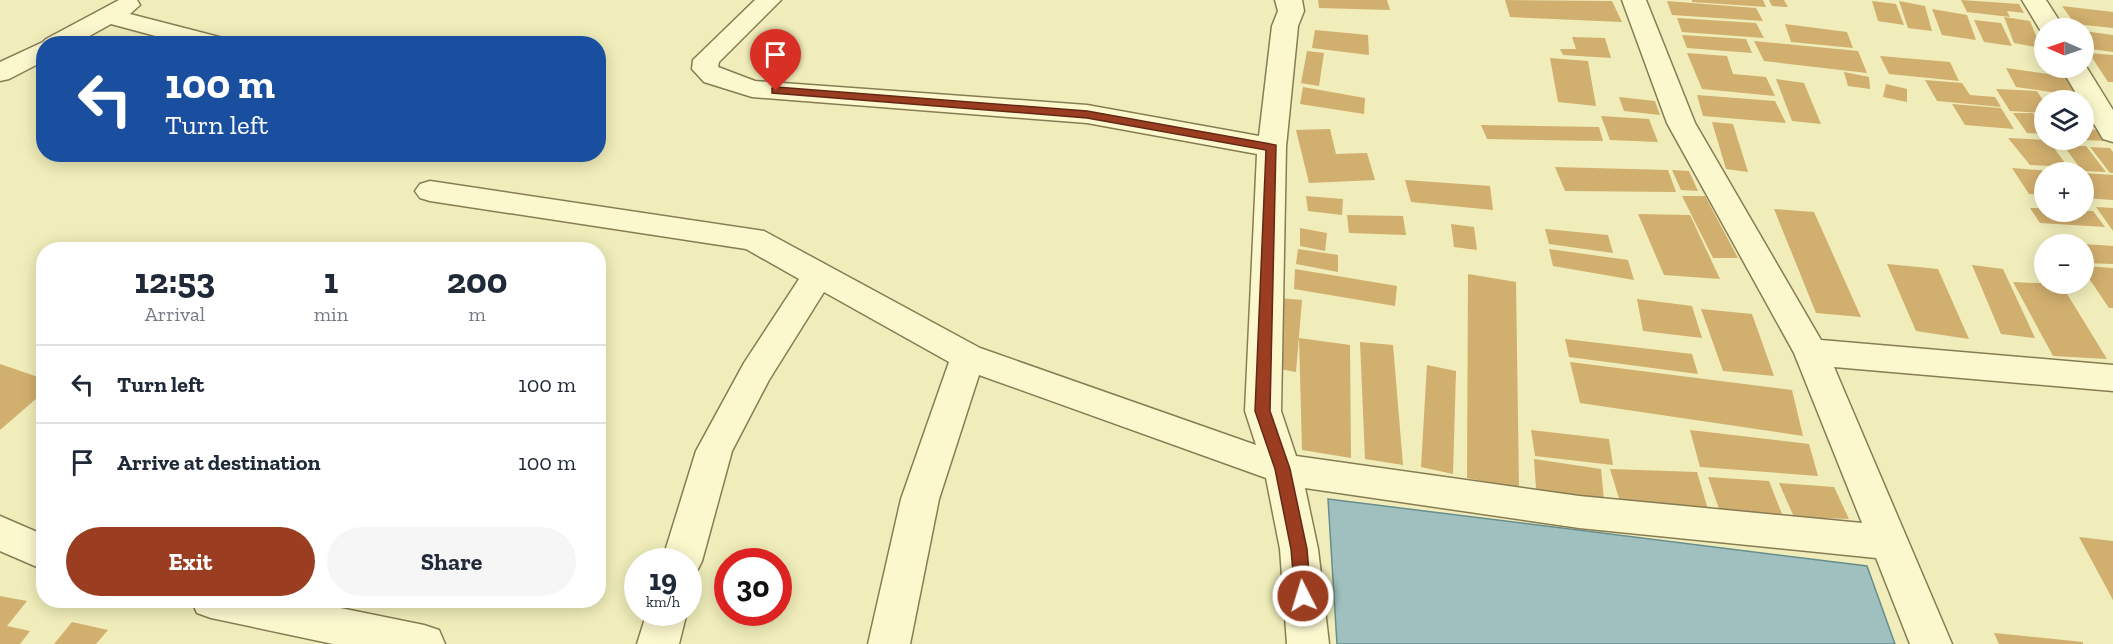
<!DOCTYPE html>
<html lang="en">
<head>
<meta charset="utf-8">
<style>
  :root { --surface:#fff; --page:#f6f6f7; --text:#1f2937; --muted:#747a83; --line:#e0e1e3; --accent:#9a3d21 }
  body { margin:0; font-family:"Zilla Slab",serif; background:var(--page); color:var(--text); height:100vh; display:flex; flex-direction:column; font-size:22px; white-space:nowrap }
  * { box-sizing:border-box; margin:0 }
  p { font-size:20px; color:var(--muted) }
  .icon { flex:none; width:33px; height:33px; fill:none; stroke:currentColor; stroke-width:2; stroke-linecap:round; stroke-linejoin:round }
  .map { position:relative; flex:1; overflow:hidden }
  .sheet { position:absolute; left:36px; top:242px; width:570px; height:366px; display:flex; flex-direction:column; background:var(--surface); border-radius:24px; box-shadow:0 3px 15px #0003 }
  .sheet>* { flex:none }
  .top-card { position:absolute; left:36px; top:36px; width:570px; height:126px; border-radius:24px; box-shadow:0 3px 15px #0003; background:#1a4fa0; color:#fff; overflow:hidden }
  .needle { width:39px; rotate:272deg }
  .buttons { position:absolute; left:2034px; top:18px; display:grid; gap:12px }
  .buttons a { display:grid; place-items:center; width:60px; height:60px; border-radius:50%; background:var(--surface); box-shadow:0 3px 15px #0003; font-size:30px }
  .speed { position:absolute; left:624px; top:548px; display:flex; gap:12px; font-size:30px; font-weight:700; text-align:center }
  .speed>* { display:grid; place-content:center; width:78px; height:78px; border-radius:50%; background:var(--surface); box-shadow:0 3px 15px #0003; line-height:1 }
  .speed small { font-size:15px; font-weight:400 }
  .speed .limit { border:9px solid #d22; background:#fff; color:#111 }
  .pin { position:absolute; display:grid; place-items:center; width:51px; height:51px; color:#fff; margin:-62px -26px; border-radius:50% 50% 50% 0; rotate:-45deg; box-shadow:0 0 6px #0007 }
  .pin .icon { rotate:45deg }
  .me { position:absolute; width:66px; margin:-33px; rotate:355deg; stroke-linejoin:round; filter:drop-shadow(0 0 4px #0008) }
  .turn { display:flex; align-items:center; gap:21px; height:126px; padding:0 30px; font-size:27px }
  .turn .icon { width:78px; height:78px; stroke-width:2.5 }
  .turn b { display:block; font-size:42px; line-height:51px }
  .eta { display:flex; justify-content:space-evenly; align-items:center; height:102px; text-align:center }
  .eta b { font-size:36px; font-weight:800; line-height:42px }
  .cta { display:flex; gap:12px; margin-top:auto; padding:12px 30px }
  .cta a { flex:1; height:69px; border-radius:36px; background:var(--accent); color:#fff; font-size:24px; font-weight:800; line-height:69px; text-align:center }
  .cta a+a { background:var(--page); color:var(--text) }
  ul { padding:0; list-style:none }
  li { display:flex; align-items:center; gap:18px; height:78px; padding:0 30px; border-top:2px solid var(--line) }
  li div { flex:1 }
  li b { display:block; font-size:22px }
  li em { font-style:normal }
  .map>svg:first-child { display:block }
  .water { fill:#9fc0be; stroke:#678e8d; stroke-width:1.5 }
  .building { fill:#d1af6e }
  .lines { fill:none; stroke-linecap:round; stroke-linejoin:round }
  .street-casing { stroke:#877c54; stroke-width:3 }
  .street { fill:#fbf8ce; fill-rule:evenodd }
  .route { fill:#9a3d21; stroke:#642815; stroke-width:1.5 }
</style>
</head>
<body>
<div class="map">
<svg width="2113" height="644" viewBox="0 0 2113 644">
  <rect width="100%" height="100%" fill="#f0edba"/>
  <polygon class="water" points="1328,499 1867,566 1895,644 1337,644"/>
  <g class="building">
    <polygon points="1318,0 1387,0 1390,10 1319,8"/>
    <polygon points="1505,0 1612,1 1622,22 1510,17"/>
    <polygon points="1692,0 1763,0 1766,7 1692,2"/>
    <polygon points="1769,0 1784,0 1788,7 1772,6"/>
    <polygon points="1961,0 2019,4 2024,13 2007,11 2010,17 1967,12"/>
    <polygon points="1667,1 1756,8 1763,21 1672,15"/>
    <polygon points="1872,1 1896,4 1904,25 1878,21"/>
    <polygon points="1899,1 1925,6 1932,31 1908,28"/>
    <polygon points="2062,6 2113,12 2113,28 2075,24"/>
    <polygon points="1932,9 1967,15 1976,40 1942,35"/>
    <polygon points="2004,17 2030,21 2041,48 2014,43"/>
    <polygon points="1677,18 1756,23 1764,38 1682,32"/>
    <polygon points="1974,20 2001,23 2012,46 1984,42"/>
    <polygon points="1785,24 1847,32 1853,48 1791,42"/>
    <polygon points="1315,30 1368,35 1369,55 1312,48"/>
    <polygon points="2084,31 2113,35 2113,52 2091,49 2084,36"/>
    <polygon points="1682,35 1746,39 1752,53 1687,48"/>
    <polygon points="1572,37 1605,38 1611,58 1563,55 1560,49 1576,49"/>
    <polygon points="1754,41 1858,51 1867,73 1764,61"/>
    <polygon points="1307,51 1324,53 1319,86 1301,83"/>
    <polygon points="1687,53 1727,56 1733,74 1766,77 1775,96 1702,89"/>
    <polygon points="2089,53 2113,55 2113,82 2108,82"/>
    <polygon points="1880,56 1950,62 1959,81 1889,74"/>
    <polygon points="1550,58 1588,61 1596,106 1558,102"/>
    <polygon points="2006,68 2069,77 2078,96 2016,87"/>
    <polygon points="1844,72 1869,77 1870,89 1848,86"/>
    <polygon points="1776,79 1804,83 1821,124 1792,121"/>
    <polygon points="1925,80 1962,83 1970,95 1995,97 2001,107 1937,101"/>
    <polygon points="1886,84 1907,89 1907,102 1883,97"/>
    <polygon points="1303,87 1365,98 1364,114 1300,104"/>
    <polygon points="1996,89 2037,91 2044,102 2044,113 2010,111"/>
    <polygon points="1697,95 1775,101 1786,123 1703,116"/>
    <polygon points="1619,97 1655,101 1660,115 1624,111"/>
    <polygon points="2084,99 2101,128 2084,125"/>
    <polygon points="1952,104 2001,108 2014,129 1965,125"/>
    <polygon points="2013,113 2033,113 2044,129 2044,134 2027,133"/>
    <polygon points="1601,116 1649,119 1658,142 1610,140"/>
    <polygon points="1712,122 1733,124 1748,172 1726,169"/>
    <polygon points="1481,125 1599,127 1603,141 1487,139"/>
    <polygon points="1330,129 1336,154 1367,153 1375,180 1309,183 1296,130"/>
    <polygon points="2084,129 2099,130 2107,141 2084,140"/>
    <polygon points="2008,138 2048,140 2068,167 2030,165"/>
    <polygon points="2064,146 2086,146 2106,172 2082,171"/>
    <polygon points="2090,147 2110,148 2113,152 2113,173 2110,173"/>
    <polygon points="1555,167 1668,170 1676,192 1565,191"/>
    <polygon points="2012,168 2051,171 2044,172 2044,195 2029,194"/>
    <polygon points="1672,170 1689,171 1698,191 1681,190"/>
    <polygon points="2084,173 2113,175 2113,200 2084,198"/>
    <polygon points="1405,180 1490,186 1493,210 1411,202"/>
    <polygon points="1306,196 1343,199 1342,215 1308,211"/>
    <polygon points="1682,196 1705,196 1738,258 1713,258"/>
    <polygon points="2096,207 2113,208 2113,231"/>
    <polygon points="2030,208 2044,208 2044,212 2093,211 2105,227 2040,223"/>
    <polygon points="1774,209 1814,212 1861,317 1816,313"/>
    <polygon points="1638,214 1690,215 1720,279 1664,275"/>
    <polygon points="1347,215 1403,216 1406,235 1349,233"/>
    <polygon points="1451,224 1474,227 1477,250 1454,247"/>
    <polygon points="1300,228 1327,233 1325,251 1300,246"/>
    <polygon points="1545,229 1608,235 1613,253 1549,244"/>
    <polygon points="2084,244 2113,246 2113,264 2084,263"/>
    <polygon points="1298,249 1338,255 1338,272 1296,264"/>
    <polygon points="1549,249 1628,260 1634,280 1553,266"/>
    <polygon points="1887,264 1938,269 1969,339 1916,331"/>
    <polygon points="1972,265 2003,269 2035,338 2001,334"/>
    <polygon points="2084,266 2113,268 2113,308 2109,308 2084,271"/>
    <polygon points="1295,269 1397,286 1395,306 1294,289"/>
    <polygon points="1468,274 1516,282 1519,488 1467,478"/>
    <polygon points="2013,282 2061,284 2107,359 2053,356"/>
    <polygon points="1279,298 1302,300 1296,372 1274,368"/>
    <polygon points="1637,299 1692,306 1702,338 1643,331"/>
    <polygon points="1701,309 1752,314 1774,376 1723,371"/>
    <polygon points="1299,338 1350,345 1351,458 1302,450"/>
    <polygon points="1565,339 1692,354 1698,374 1569,357"/>
    <polygon points="1360,342 1393,345 1403,465 1365,459"/>
    <polygon points="1570,362 1792,390 1803,436 1580,403"/>
    <polygon points="0,364 44,379 44,392 0,430"/>
    <polygon points="1427,365 1456,371 1453,474 1421,467"/>
    <polygon points="1531,430 1609,439 1613,465 1535,456"/>
    <polygon points="1690,430 1809,444 1818,476 1700,467"/>
    <polygon points="1534,459 1601,469 1604,500 1536,489"/>
    <polygon points="1610,469 1697,472 1709,513 1621,505"/>
    <polygon points="1708,477 1769,481 1782,514 1720,512"/>
    <polygon points="1779,483 1834,487 1849,519 1794,517"/>
    <polygon points="2079,537 2113,541 2113,600"/>
    <polygon points="0,596 27,601 7,626 30,631 20,644 0,644"/>
    <polygon points="72,622 108,630 96,644 54,644"/>
    <polygon points="1994,633 2083,642 2083,644 1999,644"/>
  </g>
  <g class="lines">
    <defs>
      <g id="street">
        <polygon points="119,0 137,0 140,5 130,14 227,39 231,44 185,44 111,24 75,44 44,44 44,61 9,79 0,81 0,62 43,42 46,39"/>
        <polygon points="755,0 781,0 719,62 718,67 755,81 1087,105 1259,136 1272,26 1278,11 1275,0 1302,0 1304,11 1298,26 1286,147 1281,411 1296,456 1579,496 1862,523 1794,353 1667,123 1622,0 1646,0 1695,123 1821,340 2113,365 2113,391 1834,367 1952,644 1910,644 1876,558 1579,528 1305,488 1318,549 1329,644 1287,644 1280,549 1266,478 979,375 939,499 910,644 868,644 901,499 949,362 824,292 769,380 732,451 702,561 696,573 688,576 688,561 662,561 696,451 744,363 799,279 746,249 430,201 420,198 415,191 420,184 430,181 764,231 980,348 1256,445 1245,411 1257,154 1087,123 752,97 704,82 692,69 693,60"/>
        <polygon points="2022,0 2046,0 2064,28 2044,28 2044,34 2042,33"/>
        <polygon points="2084,63 2113,110 2113,142 2103,139 2084,107 2084,100 2080,100 2061,68 2084,68"/>
        <polygon points="0,516 44,535 44,570 0,551"/>
        <polygon points="191,600 301,600 424,625 439,630 445,644 333,644 211,618 197,613"/>
        <polygon points="647,612 687,612 679,644 637,644"/>
      </g>
    </defs>
    <use href="#street" class="street-casing"/>
    <use href="#street" class="street"/>
  </g>
  <polygon class="route" points="776,87 1087,111 1276,145 1270,411 1290,469 1307,549 1311,596 1309,602 1303,604 1297,602 1295,596 1291,549 1275,469 1255,411 1266,150 1087,118 772,93 772,88"/>
</svg>
<div class="buttons">
<a><svg class="needle" viewBox="-14 -14 28 28"><path d="M0-13l5 13h-10z" fill="#e53935"/><path d="M0 13l5-13h-10z" fill="#747a83"/></svg></a>
<a><svg class="icon" aria-label="layers" viewBox="0 0 24 24"><path d="M12 4l9 5-9 5-9-5zM3 14l9 5 9-5"/></svg></a>
<a>+</a>
<a>−</a>
</div>
<div class="speed"><div>19<small>km/h</small></div><div class="limit">30</div></div>
<div class="pin" style="left:776px;top:91px;background:#d93025"><svg class="icon" aria-label="arrive" viewBox="0 0 24 24"><path d="M6 21V4h12l-3 4 3 4H6"/></svg></div>
<svg class="me" style="left:1303px;top:596px" viewBox="-20 -20 40 40"><circle r="17" fill="#9a3d21" stroke="#fff" stroke-width="3"/><path d="M0-11L8 9 0 5-8 9z" fill="#fff"/></svg>
<div class="top-card">
<div class="turn"><svg class="icon" aria-label="left" viewBox="0 0 24 24"><path d="M17 20v-9H6M10 6l-5 5 5 5"/></svg><div><b>100 m</b>Turn left</div></div>
</div>
<section class="sheet">
<div class="eta">
<div><b>12:53</b><p>Arrival</p></div>
<div><b>1</b><p>min</p></div>
<div><b>200</b><p>m</p></div>
</div>
<ul>
<li><svg class="icon" aria-label="left" viewBox="0 0 24 24"><path d="M17 20v-9H6M10 6l-5 5 5 5"/></svg><div><b>Turn left</b></div><em>100 m</em></li>
<li><svg class="icon" aria-label="arrive" viewBox="0 0 24 24"><path d="M6 21V4h12l-3 4 3 4H6"/></svg><div><b>Arrive at destination</b></div><em>100 m</em></li>
</ul>
<div class="cta"><a>Exit</a><a>Share</a></div>
</section>
</div>
</body>
</html>
